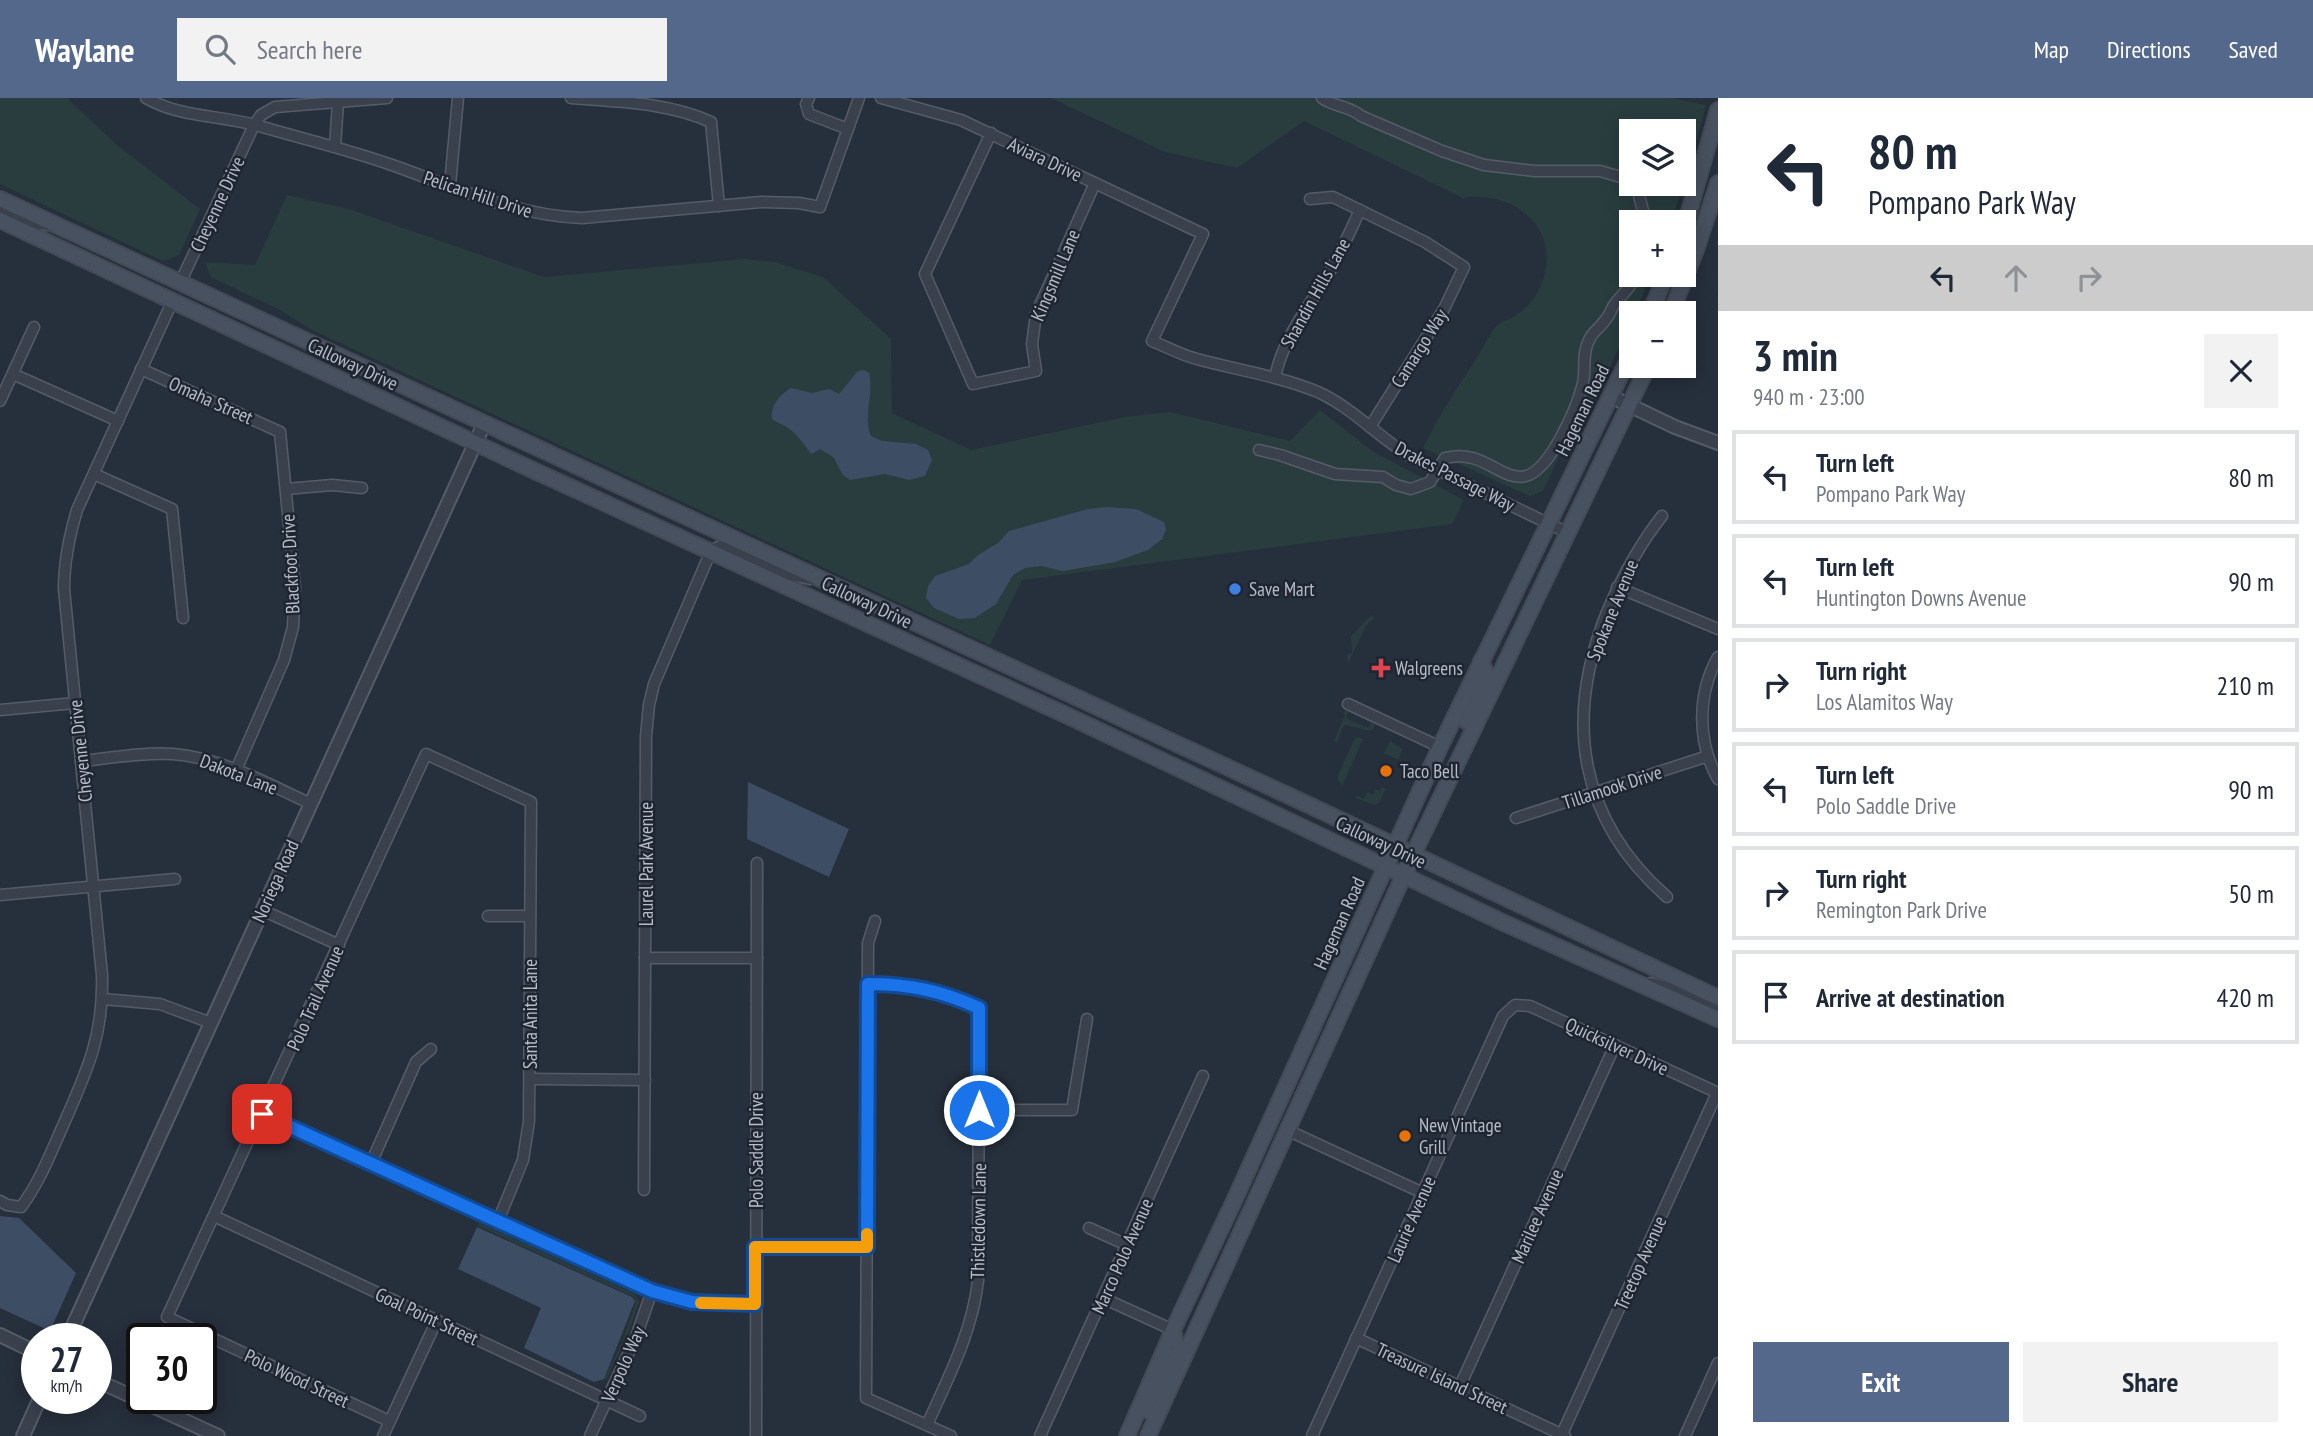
<!DOCTYPE html>
<html lang="en">
<head>
<meta charset="utf-8">
<style>
  :root { --surface:#fff; --page:#f2f2f3; --text:#1f2937; --muted:#747a83; --line:#e0e1e3; --accent:#53688a }
  body { margin:0; font-family:"PT Sans Narrow",sans-serif; background:var(--page); color:var(--text); height:100vh; display:flex; flex-direction:column; font-size:26px; white-space:nowrap }
  * { box-sizing:border-box; margin:0 }
  p { font-size:23px; color:var(--muted) }
  .icon { flex:none; width:38px; height:38px; fill:none; stroke:currentColor; stroke-width:2; stroke-linecap:round; stroke-linejoin:round }
  .map { position:relative; flex:1; overflow:hidden }
  .panel { display:flex; flex-direction:column; background:var(--surface); width:595px }
  .panel>* { flex:none }
  .guide { background:#fff; color:var(--text); overflow:hidden }
  .buttons { position:absolute; left:1619px; top:21px; display:grid; gap:14px }
  .buttons a { display:grid; place-items:center; width:77px; height:77px; border-radius:0px; background:var(--surface); box-shadow:0 4px 18px #0003; font-size:35px }
  .speed { position:absolute; left:21px; top:1225px; display:flex; gap:14px; font-size:35px; font-weight:700; text-align:center }
  .speed>* { display:grid; place-content:center; width:91px; height:91px; border-radius:50%; background:var(--surface); box-shadow:0 4px 18px #0003; line-height:1 }
  .speed small { font-size:18px; font-weight:400 }
  .speed .limit { border:4px solid #111; border-radius:10px; background:#fff; color:#111 }
  .pin { position:absolute; display:grid; place-items:center; width:60px; height:60px; color:#fff; margin:-30px; border-radius:14px; box-shadow:0 4px 10px #0006 }
  .me { position:absolute; width:77px; margin:-38px; rotate:0deg; stroke-linejoin:round; filter:drop-shadow(0 0 5px #0008) }
  .turn { display:flex; align-items:center; gap:24px; height:147px; padding:0 35px; font-size:32px }
  .turn .icon { width:91px; height:91px; stroke-width:2.5 }
  .turn b { display:block; font-size:49px; line-height:60px }
  .lanes { display:flex; align-items:center; height:66px; padding:0 35px; background:#0003; justify-content:center; gap:35px; direction:ltr }
  .lanes .off { opacity:.35 }
  .round { display:grid; place-items:center; flex:none; width:74px; height:74px; border-radius:0px; background:var(--page) }
  .overview { display:flex; align-items:center; justify-content:space-between; height:119px; padding:0 35px }
  h1 { font-size:42px; font-weight:600; line-height:52px }
  .primary-button { display:flex; gap:14px; margin-top:auto; padding:14px 35px }
  .primary-button a { flex:1; height:80px; border-radius:0px; background:var(--accent); color:#fff; font-size:28px; font-weight:600; line-height:80px; text-align:center }
  .primary-button a+a { background:var(--page); color:var(--text) }
  ul { padding:0; list-style:none }
  li { display:flex; align-items:center; gap:21px; height:94px; margin:0 14px 10px; padding:0 21px; border:4px solid var(--line); border-radius:0px }
  li div { flex:1 }
  li b { display:block; font-size:26px }
  li em { font-style:normal }
  header { display:flex; align-items:center; gap:42px; box-sizing:border-box; height:98px; padding:0 35px; background:var(--accent); color:#fff }
  header strong { font-size:33px }
  nav { display:flex; gap:38px; margin-inline-start:auto; font-size:24px }
  .search { width:490px; height:63px; background:var(--page); display:flex; align-items:center; gap:18px; box-sizing:border-box; padding:0 24px; border-radius:0px; color:var(--muted); font-size:26px }
  main { display:flex; flex:1; min-height:0 }
  .map>svg:first-child { display:block }
  .green { fill:#293d3f; fill-rule:evenodd }
  .water { fill:#3d4d64 }
  .lines { fill:none; stroke-linecap:round; stroke-linejoin:round }
  .minor-casing { stroke:#555c68; stroke-width:13 }
  .tertiary-casing { stroke:#555c68; stroke-width:16 }
  .secondary-casing { stroke:#434a56; stroke-width:18 }
  .minor { stroke:#3a414d; stroke-width:10 }
  .tertiary { stroke:#3a414d; stroke-width:12 }
  .secondary { stroke:#48515f; stroke-width:14 }
  .route-casing { stroke:#114b97; stroke-width:18 }
  .route { stroke:#1a73e8; stroke-width:12 }
  .slow { stroke:#f59e0b; stroke-width:12 }
  .shop-dot { fill:#3f7fe0; stroke:#1f2632; stroke-width:2.5 }
  .health-dot { fill:#e0444e; stroke:#1f2632; stroke-width:2.5 }
  .food-dot { fill:#e8710a; stroke:#1f2632; stroke-width:2.5 }
  .labels { text-anchor:middle; stroke-width:5; stroke-linejoin:round; paint-order:stroke }
  .street-label { font-size:19px; fill:#b6bdc8; stroke:#1f2632 }
  .poi-label { font-size:19px; fill:#b6bdc8; stroke:#1f2632; text-anchor:start }
</style>
</head>
<body>
<header>
<strong>Waylane</strong>
<div class="search"><svg class="icon" aria-label="search" viewBox="0 0 24 24"><circle cx="10" cy="10" r="6"/><path d="M15 15l6 6"/></svg>Search here</div>
<nav><a>Map</a><a>Directions</a><a>Saved</a></nav>
</header>
<main>
<div class="map">
<svg width="1718" height="1338" viewBox="0 0 1718 1338">
  <rect width="100%" height="100%" fill="#262f3c"/>
  <g class="green">
    <polygon points="0,0 67,0 118,48 200,111 179,157 163,163 0,86"/>
    <path d="M 1051,0 L 1670,0 L 1706,7 L 1691,65 L 1671,124 L 1631,124 L 1631,177 L 1651,177 L 1635,215 L 1631,215 L 1631,224 L 1596,299 L 1574,327 L 1543,393 L 1530,398 L 1423,350 C 1439,316 1461,285 1481,253 C 1486,245 1491,231 1499,226 C 1502,223 1509,222 1513,219 C 1526,212 1536,200 1541,187 C 1564,133 1515,91 1463,100 L 1304,23 L 1237,70 L 1165,54 ZM 1631,33 L 1684,33 L 1684,86 L 1631,86 Z"/>
    <polygon points="287,97 349,111 544,179 746,161 774,164 823,179 891,241 892,315 971,352 1125,319 1170,314 1290,343 1320,312 1372,353 1464,402 1452,426 1022,482 990,547 310,231 280,212 211,179 205,164 255,167"/>
    <polygon points="1369,512 1374,520 1367,526 1348,565 1347,556 1352,555 1351,538 1372,517"/>
    <path d="M 1345,613 L 1349,615 L 1346,620 L 1368,630 L 1370,625 L 1375,627 L 1373,632 C 1365,634 1354,627 1344,627 L 1337,644 L 1334,643 L 1345,617 L 1343,616 Z"/>
    <polygon points="1358,639 1363,641 1342,688 1338,683 1338,677 1355,640"/>
    <polygon points="1390,643 1402,651 1399,662 1384,655"/>
    <polygon points="1382,689 1386,691 1379,704 1375,707 1355,700 1356,697 1364,701 1367,694 1373,697 1375,691 1380,693"/>
    <polygon points="479,1125 635,1196 639,1204 628,1236 606,1282 604,1281 622,1245 636,1203 634,1199 478,1128"/>
  </g>
  <g class="water">
    <path d="M 864,272 L 869,275 C 874,296 863,318 871,338 L 882,343 L 916,346 L 928,352 L 932,362 L 925,378 L 909,382 L 885,376 L 850,382 L 843,377 L 833,359 L 820,351 L 811,356 C 807,349 795,334 788,330 C 783,326 777,325 772,321 C 770,308 780,296 791,290 L 812,295 L 829,291 L 839,296 L 858,273 Z"/>
    <polygon points="1107,409 1136,411 1164,424 1166,432 1162,441 1148,452 1115,464 1063,473 1041,468 1025,470 1013,477 996,506 975,520 959,521 934,510 926,500 928,488 935,478 969,466 978,457 998,445 1009,433 1088,411"/>
    <polygon points="748,684 849,731 829,779 747,741"/>
    <polygon points="0,1118 19,1120 76,1175 50,1233 0,1210"/>
    <polygon points="477,1129 632,1199 635,1203 604,1281 594,1284 524,1250 541,1210 458,1171"/>
  </g>
  <g class="lines">
    <defs>
      <g id="minor">
        <path d="M 146,0 C 181,20 221,17 259,28 C 304,41 349,52 392,67 C 454,89 516,118 582,120 L 761,104 L 799,105 L 820,109 L 859,0"/>
        <path d="M 571,0 C 618,4 667,4 711,24 L 719,108"/>
        <polyline points="809,0 806,6 809,16 848,31"/>
        <path d="M 881,0 L 961,22 L 1203,136 L 1152,243 C 1167,249 1181,257 1197,261 C 1237,272 1279,278 1318,294 C 1353,310 1378,339 1411,359 L 1568,435"/>
        <path d="M 1322,0 C 1334,9 1350,8 1361,18 L 1442,53 L 1484,67 L 1535,73 L 1600,73 L 1631,82"/>
        <polyline points="991,35 925,176 973,286 1036,273 1032,246 1036,216 1095,85"/>
        <polyline points="335,49 338,4"/>
        <polyline points="1636,86 1646,124"/>
        <polyline points="450,87 458,0"/>
        <polyline points="1310,101 1333,99 1425,144 1464,169 1444,211 1370,329"/>
        <polyline points="0,111 27,124 47,127"/>
        <polyline points="180,185 254,27 261,17 275,9 387,0"/>
        <polyline points="141,271 280,334 295,489 293,529 284,562 236,672"/>
        <polyline points="13,276 118,323"/>
        <path d="M 1275,280 C 1282,241 1309,209 1329,175 C 1341,155 1350,133 1360,112"/>
        <polyline points="0,303 34,229"/>
        <path d="M 1259,352 L 1280,357 L 1335,376 L 1383,379 L 1396,387 L 1411,391 L 1430,384 L 1445,360 C 1483,350 1501,384 1526,378 C 1550,372 1576,311 1582,289 C 1587,274 1581,257 1589,242 C 1593,233 1601,229 1606,221 C 1610,217 1611,211 1614,207 C 1621,197 1632,189 1636,177"/>
        <polyline points="94,376 172,411 183,520"/>
        <polyline points="286,391 332,387 362,390"/>
        <path d="M 1662,418 C 1638,448 1622,479 1607,514 C 1564,621 1578,721 1667,799"/>
        <polyline points="1617,489 1718,531"/>
        <path d="M 1718,559 C 1697,596 1697,644 1718,681"/>
        <polyline points="1348,606 1440,649"/>
        <polyline points="0,612 75,605"/>
        <path d="M 81,663 C 111,660 143,654 173,656 C 222,660 266,685 311,706"/>
        <polyline points="1516,720 1708,658"/>
        <polyline points="0,797 175,781"/>
        <polyline points="262,812 339,847"/>
        <polyline points="488,818 530,818"/>
        <polyline points="875,823 868,845 866,1300 951,1338"/>
        <polyline points="645,860 757,860"/>
        <polyline points="1651,885 1675,892 1718,911"/>
        <path d="M 868,886 C 909,887 942,893 979,910 L 978,1183 C 972,1235 948,1280 927,1327"/>
        <polyline points="103,901 160,906 211,925"/>
        <polyline points="530,981 645,982"/>
        <polyline points="979,1012 1072,1012 1087,921"/>
        <polyline points="262,1016 652,1193 692,1204 755,1206"/>
        <polyline points="1287,1032 1423,1095"/>
        <polyline points="371,1065 416,964 431,951"/>
        <polyline points="644,1092 646,638 649,607 654,586 711,453 720,448 784,476 811,481"/>
        <path d="M 0,1103 L 7,1107 L 21,1109 C 39,1085 49,1059 61,1032 C 85,977 104,940 102,877 L 64,491 C 64,463 69,439 77,412 L 173,202"/>
        <polyline points="214,1118 640,1318"/>
        <polyline points="1089,1130 1127,1147"/>
        <polyline points="756,1149 867,1149"/>
        <polyline points="1103,1200 1173,1232"/>
        <polyline points="1356,1240 1565,1338"/>
        <polyline points="1460,1288 1615,947"/>
        <polyline points="389,1323 167,1219 426,656 531,704 529,1023 523,1062 498,1123"/>
        <polyline points="1562,1336 1717,995"/>
        <polyline points="383,1338 437,1222"/>
        <polyline points="590,1338 636,1239 652,1193"/>
        <polyline points="756,1338 757,765"/>
        <polyline points="1040,1338 1203,978"/>
        <polyline points="1312,1338 1503,918 1515,907 1530,908 1718,995"/>
        <polyline points="1685,1338 1718,1265"/>
      </g>
      <g id="tertiary">
        <polyline points="1610,298 1675,329 1718,345"/>
        <polyline points="0,1237 37,1255"/>
        <polyline points="67,1241 484,326"/>
        <polyline points="96,1282 218,1338"/>
        <polyline points="23,1338 40,1300"/>
      </g>
      <g id="secondary">
        <polyline points="0,101 1296,701 1718,900"/>
        <polyline points="0,122 524,368 1066,617 1502,824 1718,921"/>
        <polyline points="1684,131 1718,12"/>
        <polyline points="1650,215 1666,177"/>
        <polyline points="1671,215 1696,152 1718,85"/>
        <polyline points="1466,623 1487,577 1481,563"/>
        <polyline points="1149,1313 1177,1250 1173,1232"/>
        <polyline points="1127,1338 1173,1232 1234,1103 1440,649 1631,256"/>
        <polyline points="1148,1338 1413,757 1648,268"/>
      </g>
    </defs>
    <use href="#minor" class="minor-casing"/>
    <use href="#tertiary" class="tertiary-casing"/>
    <use href="#secondary" class="secondary-casing"/>
    <use href="#minor" class="minor"/>
    <use href="#tertiary" class="tertiary"/>
    <use href="#secondary" class="secondary"/>
  </g>
  <g class="lines">
    <defs>
      <path id="route" d="M 262,1016 L 652,1193 L 692,1204 L 755,1206 L 755,1149 L 867,1149 L 868,886 C 909,886 942,893 979,910 L 979,1012"/>
    </defs>
    <use href="#route" class="route-casing"/>
    <use href="#route" class="route"/>
    <polyline class="slow" points="701,1205 755,1206 755,1149 867,1149 867,1136"/>
  </g>
  <circle class="shop-dot" cx="1235" cy="491" r="7"/>
  <path class="health-dot" d="M1377.5 559.5h7v7h7v7h-7v7h-7v-7h-7v-7h7z"/>
  <g class="food-dot">
    <circle cx="1386" cy="673" r="7"/>
    <circle cx="1405" cy="1038" r="7"/>
  </g>
  <g class="labels">
    <g class="street-label">
      <text transform="translate(1045 61) rotate(25)" y="7">Aviara Drive</text>
      <text transform="translate(478 96) rotate(18)" y="7">Pelican Hill Drive</text>
      <text transform="translate(217 106) rotate(-65)" y="7">Cheyenne Drive</text>
      <text transform="translate(1055 177) rotate(-67)" y="7">Kingsmill Lane</text>
      <text transform="translate(1315 195) rotate(-61)" y="7">Shandin Hills Lane</text>
      <text transform="translate(1419 250) rotate(-58)" y="7">Camargo Way</text>
      <text transform="translate(353 266) rotate(25)" y="7">Calloway Drive</text>
      <text transform="translate(211 302) rotate(24)" y="7">Omaha Street</text>
      <text transform="translate(1582 312) rotate(-64)" y="7">Hageman Road</text>
      <text transform="translate(1455 378) rotate(27)" y="7">Drakes Passage Way</text>
      <text transform="translate(290 466) rotate(-93)" y="7">Blackfoot Drive</text>
      <text transform="translate(867 504) rotate(25)" y="7">Calloway Drive</text>
      <text transform="translate(1612 512) rotate(-68)" y="7">Spokane Avenue</text>
      <text transform="translate(80 653) rotate(-96)" y="7">Cheyenne Drive</text>
      <text transform="translate(239 676) rotate(21)" y="7">Dakota Lane</text>
      <text transform="translate(1612 689) rotate(-18)" y="7">Tillamook Drive</text>
      <text transform="translate(1381 744) rotate(25)" y="7">Calloway Drive</text>
      <text transform="translate(646 766) rotate(-90)" y="7">Laurel Park Avenue</text>
      <text transform="translate(275 783) rotate(-66)" y="7">Noriega Road</text>
      <text transform="translate(1339 825) rotate(-66)" y="7">Hageman Road</text>
      <text transform="translate(315 900) rotate(-66)" y="7">Polo Trail Avenue</text>
      <text transform="translate(530 916) rotate(-90)" y="7">Santa Anita Lane</text>
      <text transform="translate(1617 948) rotate(25)" y="7">Quicksilver Drive</text>
      <text transform="translate(756 1052) rotate(-90)" y="7">Polo Saddle Drive</text>
      <text transform="translate(1537 1118) rotate(-66)" y="7">Marilee Avenue</text>
      <text transform="translate(1411 1121) rotate(-66)" y="7">Laurie Avenue</text>
      <text transform="translate(978 1123) rotate(-89)" y="7">Thistledown Lane</text>
      <text transform="translate(1122 1158) rotate(-66)" y="7">Marco Polo Avenue</text>
      <text transform="translate(1640 1165) rotate(-66)" y="7">Treetop Avenue</text>
      <text transform="translate(427 1218) rotate(25)" y="7">Goal Point Street</text>
      <text transform="translate(623 1266) rotate(-66)" y="7">Verpolo Way</text>
      <text transform="translate(297 1280) rotate(25)" y="7">Polo Wood Street</text>
      <text transform="translate(1442 1280) rotate(25)" y="7">Treasure Island Street</text>
    </g>
    <g class="poi-label">
      <text x="1249" y="498">Save Mart</text>
      <text x="1395" y="577">Walgreens</text>
      <text x="1400" y="680">Taco Bell</text>
      <text x="1419" y="1034">New Vintage<tspan x="1419" dy="22">Grill</tspan></text>
    </g>
  </g>
</svg>
<div class="buttons">
<a><svg class="icon" aria-label="layers" viewBox="0 0 24 24"><path d="M12 4l9 5-9 5-9-5zM3 14l9 5 9-5"/></svg></a>
<a>+</a>
<a>−</a>
</div>
<div class="speed"><div>27<small>km/h</small></div><div class="limit">30</div></div>
<div class="pin" style="left:262px;top:1016px;background:#d93025"><svg class="icon" aria-label="arrive" viewBox="0 0 24 24"><path d="M6 21V4h12l-3 4 3 4H6"/></svg></div>
<svg class="me" style="left:979px;top:1012px" viewBox="-20 -20 40 40"><circle r="17" fill="#1a73e8" stroke="#fff" stroke-width="3"/><path d="M0-11L8 9 0 5-8 9z" fill="#fff"/></svg>
</div>
<section class="panel">
<div class="guide">
<div class="turn"><svg class="icon" aria-label="left" viewBox="0 0 24 24"><path d="M17 20v-9H6M10 6l-5 5 5 5"/></svg><div><b>80 m</b>Pompano Park Way</div></div>
<div class="lanes"><svg class="icon" aria-label="left" viewBox="0 0 24 24"><path d="M17 20v-9H6M10 6l-5 5 5 5"/></svg><svg class="icon off" aria-label="ahead" viewBox="0 0 24 24"><path d="M12 20V5M6 11l6-6 6 6"/></svg><svg class="icon off" aria-label="right" viewBox="0 0 24 24"><path d="M7 20v-9h11M14 6l5 5-5 5"/></svg></div>
</div>
<div class="overview"><div><h1>3 min</h1><p>940 m · 23:00</p></div><a class="round"><svg class="icon" aria-label="close" viewBox="0 0 24 24"><path d="M6 6l12 12M18 6L6 18"/></svg></a></div>
<ul>
<li><svg class="icon" aria-label="left" viewBox="0 0 24 24"><path d="M17 20v-9H6M10 6l-5 5 5 5"/></svg><div><b>Turn left</b><p>Pompano Park Way</p></div><em>80 m</em></li>
<li><svg class="icon" aria-label="left" viewBox="0 0 24 24"><path d="M17 20v-9H6M10 6l-5 5 5 5"/></svg><div><b>Turn left</b><p>Huntington Downs Avenue</p></div><em>90 m</em></li>
<li><svg class="icon" aria-label="right" viewBox="0 0 24 24"><path d="M7 20v-9h11M14 6l5 5-5 5"/></svg><div><b>Turn right</b><p>Los Alamitos Way</p></div><em>210 m</em></li>
<li><svg class="icon" aria-label="left" viewBox="0 0 24 24"><path d="M17 20v-9H6M10 6l-5 5 5 5"/></svg><div><b>Turn left</b><p>Polo Saddle Drive</p></div><em>90 m</em></li>
<li><svg class="icon" aria-label="right" viewBox="0 0 24 24"><path d="M7 20v-9h11M14 6l5 5-5 5"/></svg><div><b>Turn right</b><p>Remington Park Drive</p></div><em>50 m</em></li>
<li><svg class="icon" aria-label="arrive" viewBox="0 0 24 24"><path d="M6 21V4h12l-3 4 3 4H6"/></svg><div><b>Arrive at destination</b></div><em>420 m</em></li>
</ul>
<div class="primary-button"><a>Exit</a><a>Share</a></div>
</section>
</main>
</body>
</html>
